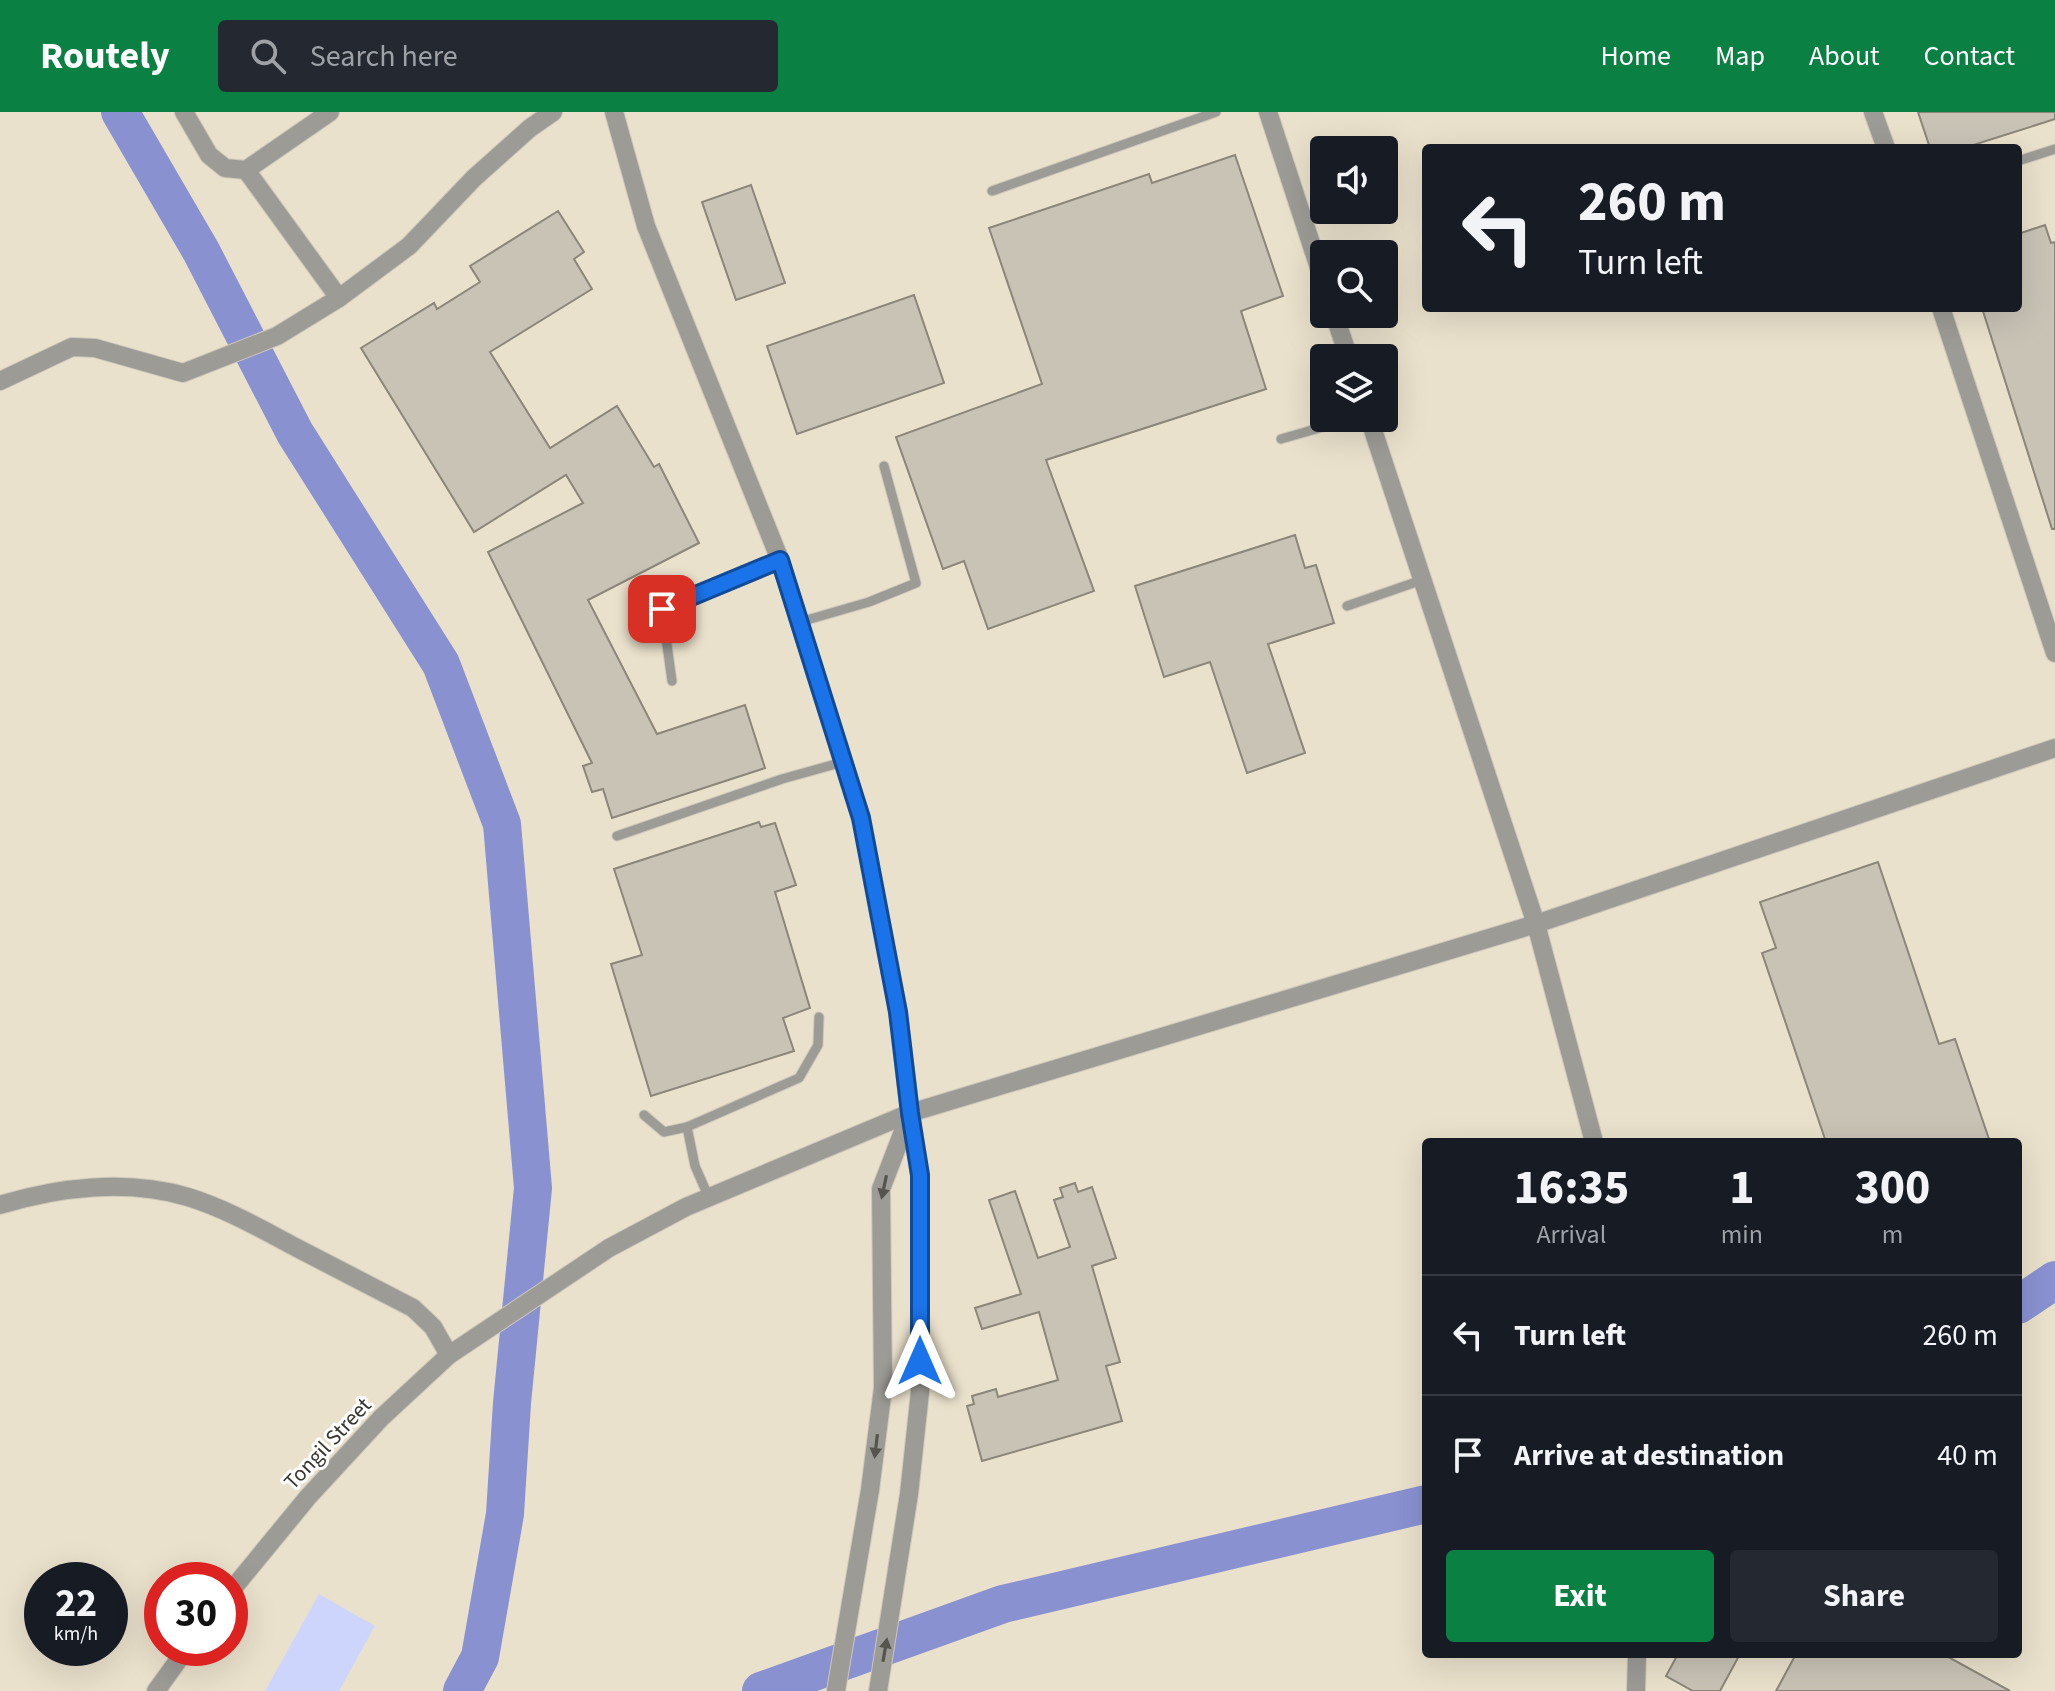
<!DOCTYPE html>
<html lang="en">
<head>
<meta charset="utf-8">
<style>
  :root { --surface:#171b24; --page:#242831; --text:#f1f3f6; --muted:#9ea1a6; --line:#363941; --accent:#0b8043 }
  body { margin:0; font-family:"Source Sans 3",sans-serif; background:var(--page); color:var(--text); height:100vh; display:flex; flex-direction:column; font-size:30px; white-space:nowrap }
  * { box-sizing:border-box; margin:0 }
  p { font-size:26px; color:var(--muted) }
  .icon { flex:none; width:44px; height:44px; fill:none; stroke:currentColor; stroke-width:2; stroke-linecap:round; stroke-linejoin:round }
  .map { position:relative; flex:1; overflow:hidden }
  .sheet { position:absolute; left:1422px; top:1026px; width:600px; height:520px; display:flex; flex-direction:column; background:var(--surface); border-radius:8px; box-shadow:0 8px 32px #0002 }
  .sheet>* { flex:none }
  .guide { position:absolute; left:1422px; top:32px; width:600px; height:168px; border-radius:8px; box-shadow:0 8px 32px #0002; background:#171b24; color:var(--text); overflow:hidden }
  .controls { position:absolute; left:1310px; top:24px; display:grid; gap:16px }
  .controls a { display:grid; place-items:center; width:88px; height:88px; border-radius:8px; background:var(--surface); box-shadow:0 8px 32px #0002; font-size:40px }
  .speed { position:absolute; left:24px; top:1450px; display:flex; gap:16px; font-size:40px; font-weight:700; text-align:center }
  .speed>* { display:grid; place-content:center; width:104px; height:104px; border-radius:50%; background:var(--surface); box-shadow:0 8px 32px #0002; line-height:1 }
  .speed small { font-size:20px; font-weight:400 }
  .speed .limit { border:12px solid #d22; background:#fff; color:#111 }
  .pin { position:absolute; display:grid; place-items:center; width:68px; height:68px; color:#fff; margin:-34px; border-radius:16px; box-shadow:0 4px 12px #0006 }
  .me { position:absolute; width:88px; margin:-44px; rotate:0deg; stroke-linejoin:round; filter:drop-shadow(0 0 6px #0008) }
  .turn { display:flex; align-items:center; gap:28px; height:168px; padding:0 24px; font-size:36px }
  .turn .icon { width:104px; height:104px; stroke-width:2.5 }
  .turn b { display:block; font-size:56px; line-height:68px }
  .eta { display:flex; justify-content:space-evenly; align-items:center; height:136px; text-align:center }
  .eta b { font-size:48px; font-weight:700; line-height:56px }
  .cta { display:flex; gap:16px; margin-top:auto; padding:16px 24px }
  .cta a { flex:1; height:92px; border-radius:8px; background:var(--accent); color:#fff; font-size:32px; font-weight:700; line-height:92px; text-align:center }
  .cta a+a { background:var(--page); color:var(--text) }
  ul { padding:0; list-style:none }
  li { display:flex; align-items:center; gap:24px; height:120px; padding:0 24px; border-top:2px solid var(--line) }
  li div { flex:1 }
  li b { display:block; font-size:30px }
  li em { font-style:normal }
  header { display:flex; align-items:center; gap:48px; box-sizing:border-box; height:112px; padding:0 40px; background:var(--accent); color:#fff }
  header strong { font-size:38px }
  nav { display:flex; gap:44px; margin-inline-start:auto; font-size:28px }
  .search { width:560px; height:72px; background:var(--page); display:flex; align-items:center; gap:20px; box-sizing:border-box; padding:0 28px; border-radius:8px; color:var(--muted); font-size:30px }
  .map>svg:first-child { display:block }
  .built { fill:#eae1cc; fill-rule:evenodd }
  .green { fill:#ced5fd }
  .lines { fill:none; stroke-linecap:round; stroke-linejoin:round }
  .river { stroke:#8991d1; stroke-width:38 }
  .building { fill:#c8c3b5; stroke:#8b8679; stroke-width:2 }
  .lane-casing { stroke:#ccc7ba; stroke-width:11 }
  .street-casing { stroke:#ccc7ba; stroke-width:20 }
  .lane { stroke:#9d9b95; stroke-width:9 }
  .street { stroke:#9d9b95; stroke-width:18 }
  .oneway { fill:#56544e }
  .route-casing { stroke:#114b97; stroke-width:20 }
  .route { stroke:#1a73e8; stroke-width:14 }
  .labels { text-anchor:middle; stroke-width:6; stroke-linejoin:round; paint-order:stroke }
  .street-label { font-size:22px; fill:#37352f; stroke:#fff }
</style>
</head>
<body>
<header>
<strong>Routely</strong>
<div class="search"><svg class="icon" aria-label="search" viewBox="0 0 24 24"><circle cx="10" cy="10" r="6"/><path d="M15 15l6 6"/></svg>Search here</div>
<nav><a>Home</a><a>Map</a><a>About</a><a>Contact</a></nav>
</header>
<div class="map">
<svg width="2055" height="1579" viewBox="0 0 2055 1579">
  <rect width="100%" height="100%" fill="#f1ebdd"/>
  <path class="built" d="M 0,0 L 2055,0 L 2055,1579 L 0,1579 ZM 1426,36 L 2018,36 L 2018,196 L 1426,196 ZM 1324,38 L 1384,38 L 1384,98 L 1324,98 ZM 1324,142 L 1384,142 L 1384,202 L 1324,202 ZM 1324,246 L 1384,246 L 1384,306 L 1324,306 ZM 1426,1030 L 2018,1030 L 2018,1542 L 1426,1542 ZM 42,1468 L 110,1468 L 110,1536 L 42,1536 ZM 162,1468 L 230,1468 L 230,1536 L 162,1536 Z"/>
  <polygon class="green" points="319,1482 375,1514 339,1579 265,1579"/>
  <g class="lines">
    <g class="river">
      <polyline points="120,0 201,139 295,321 441,552 502,712 533,1076 512,1291 505,1402 480,1545 462,1579"/>
      <polyline points="2018,1193 2055,1168"/>
      <polyline points="761,1579 1003,1492 1426,1392"/>
    </g>
  </g>
  <g class="building">
    <polygon points="1918,0 2055,0 2055,7 1964,36 1930,36"/>
    <polygon points="1235,43 1283,184 1241,199 1266,277 1046,348 1094,479 988,517 964,449 943,457 896,325 1042,272 989,116 1149,62 1152,71"/>
    <polygon points="751,73 785,171 736,188 702,90"/>
    <polygon points="558,99 584,140 574,147 592,177 490,240 550,336 617,294 654,355 659,352 699,431 588,488 657,622 745,593 765,656 612,706 603,677 592,680 583,654 592,651 488,440 583,391 566,363 474,420 361,236 434,191 437,197 480,170 470,154"/>
    <polygon points="2045,113 2051,131 2055,130 2055,417 2052,417 1982,196 2018,196 2018,122"/>
    <polygon points="914,183 944,271 797,322 767,234"/>
    <polygon points="1295,423 1305,456 1316,453 1334,511 1268,532 1305,641 1247,661 1210,550 1164,565 1135,474"/>
    <polygon points="759,710 761,715 775,711 796,773 775,780 810,896 783,906 794,939 651,984 611,852 642,843 614,757"/>
    <polygon points="1878,750 1939,932 1955,927 1990,1030 1826,1030 1762,841 1776,836 1760,790"/>
    <polygon points="1075,1071 1078,1080 1092,1075 1116,1146 1092,1154 1120,1250 1106,1254 1122,1309 982,1349 967,1294 974,1292 972,1284 996,1277 998,1285 1058,1268 1039,1200 982,1217 975,1196 1021,1182 989,1088 1015,1079 1038,1146 1070,1135 1054,1088 1063,1085 1060,1076"/>
    <polygon points="1678,1542 1740,1542 1720,1579 1693,1579 1666,1564"/>
    <polygon points="1796,1542 1943,1542 2010,1579 1776,1579"/>
  </g>
  <g class="lines">
    <defs>
      <g id="lane">
        <polyline points="2018,49 2055,37"/>
        <polyline points="992,79 1216,0"/>
        <polyline points="1281,327 1354,306"/>
        <polyline points="1347,494 1422,468"/>
        <polyline points="800,510 869,490 916,471 884,354"/>
        <polyline points="672,569 662,497 780,448"/>
        <polyline points="617,724 782,667 843,650"/>
        <polyline points="644,1003 664,1020 687,1015 799,966 818,933 819,905"/>
        <polyline points="687,1015 695,1054 709,1086"/>
      </g>
      <g id="street">
        <polyline points="184,0 209,43 225,56 246,58 330,0"/>
        <polyline points="614,0 646,114 780,448 861,706 898,900 910,1001 920,1063 920,1280 909,1382 878,1579"/>
        <polyline points="1268,0 1324,171"/>
        <polyline points="1873,0 1886,36"/>
        <polyline points="246,58 339,186"/>
        <polyline points="1941,196 2055,541"/>
        <polyline points="1334,202 1349,246"/>
        <polyline points="0,269 72,235 95,236 183,261 277,224 339,186 409,134 474,66 530,16 553,0"/>
        <polyline points="1369,306 1536,812 1594,1030"/>
        <path d="M 0,1093 C 59,1075 127,1067 188,1085 C 227,1097 263,1118 299,1137 C 337,1157 375,1176 413,1196 L 433,1215 L 449,1243"/>
        <polyline points="230,1480 308,1385 381,1306 449,1243 609,1136 686,1095 910,1001 1536,812 2055,636"/>
        <polyline points="156,1579 187,1536"/>
        <polyline points="836,1579 870,1378 883,1276 881,1077 909,1004"/>
        <polyline points="1636,1579 1637,1542"/>
      </g>
    </defs>
    <use href="#lane" class="lane-casing"/>
    <use href="#street" class="street-casing"/>
    <use href="#lane" class="lane"/>
    <use href="#street" class="street"/>
  </g>
  <defs><path id="oneway-solid" d="M-6-.8H1V-3.2L6.5 0L1 3.2V.8H-6Z" transform="scale(2)"/></defs>
  <g class="oneway">
    <use href="#oneway-solid" transform="translate(884 1075) rotate(102)"/>
    <use href="#oneway-solid" transform="translate(876 1334) rotate(97)"/>
    <use href="#oneway-solid" transform="translate(885 1538) rotate(-80)"/>
  </g>
  <g class="lines">
    <defs>
      <polyline id="route" points="662,497 780,448 861,706 898,900 910,1001 920,1063 920,1249"/>
    </defs>
    <use href="#route" class="route-casing"/>
    <use href="#route" class="route"/>
  </g>
  <g class="labels">
    <g class="street-label">
      <text transform="translate(327 1331) rotate(-47)" y="8">Tongil Street</text>
    </g>
  </g>
</svg>
<div class="controls">
<a><svg class="icon" aria-label="sound" viewBox="0 0 24 24"><path d="M4 9h4l5-4v14l-5-4H4zM17 9q2 3 0 6"/></svg></a>
<a><svg class="icon" aria-label="search" viewBox="0 0 24 24"><circle cx="10" cy="10" r="6"/><path d="M15 15l6 6"/></svg></a>
<a><svg class="icon" aria-label="layers" viewBox="0 0 24 24"><path d="M12 4l9 5-9 5-9-5zM3 14l9 5 9-5"/></svg></a>
</div>
<div class="speed"><div>22<small>km/h</small></div><div class="limit">30</div></div>
<div class="pin" style="left:662px;top:497px;background:#d93025"><svg class="icon" aria-label="arrive" viewBox="0 0 24 24"><path d="M6 21V4h12l-3 4 3 4H6"/></svg></div>
<svg class="me" style="left:920px;top:1249px" viewBox="-20 -20 40 40"><path d="M0-17L14 15 0 8-14 15z" fill="#1a73e8" stroke="#fff" stroke-width="4"/></svg>
<div class="guide">
<div class="turn"><svg class="icon" aria-label="left" viewBox="0 0 24 24"><path d="M17 20v-9H6M10 6l-5 5 5 5"/></svg><div><b>260 m</b>Turn left</div></div>
</div>
<section class="sheet">
<div class="eta">
<div><b>16:35</b><p>Arrival</p></div>
<div><b>1</b><p>min</p></div>
<div><b>300</b><p>m</p></div>
</div>
<ul>
<li><svg class="icon" aria-label="left" viewBox="0 0 24 24"><path d="M17 20v-9H6M10 6l-5 5 5 5"/></svg><div><b>Turn left</b></div><em>260 m</em></li>
<li><svg class="icon" aria-label="arrive" viewBox="0 0 24 24"><path d="M6 21V4h12l-3 4 3 4H6"/></svg><div><b>Arrive at destination</b></div><em>40 m</em></li>
</ul>
<div class="cta"><a>Exit</a><a>Share</a></div>
</section>
</div>
</body>
</html>
